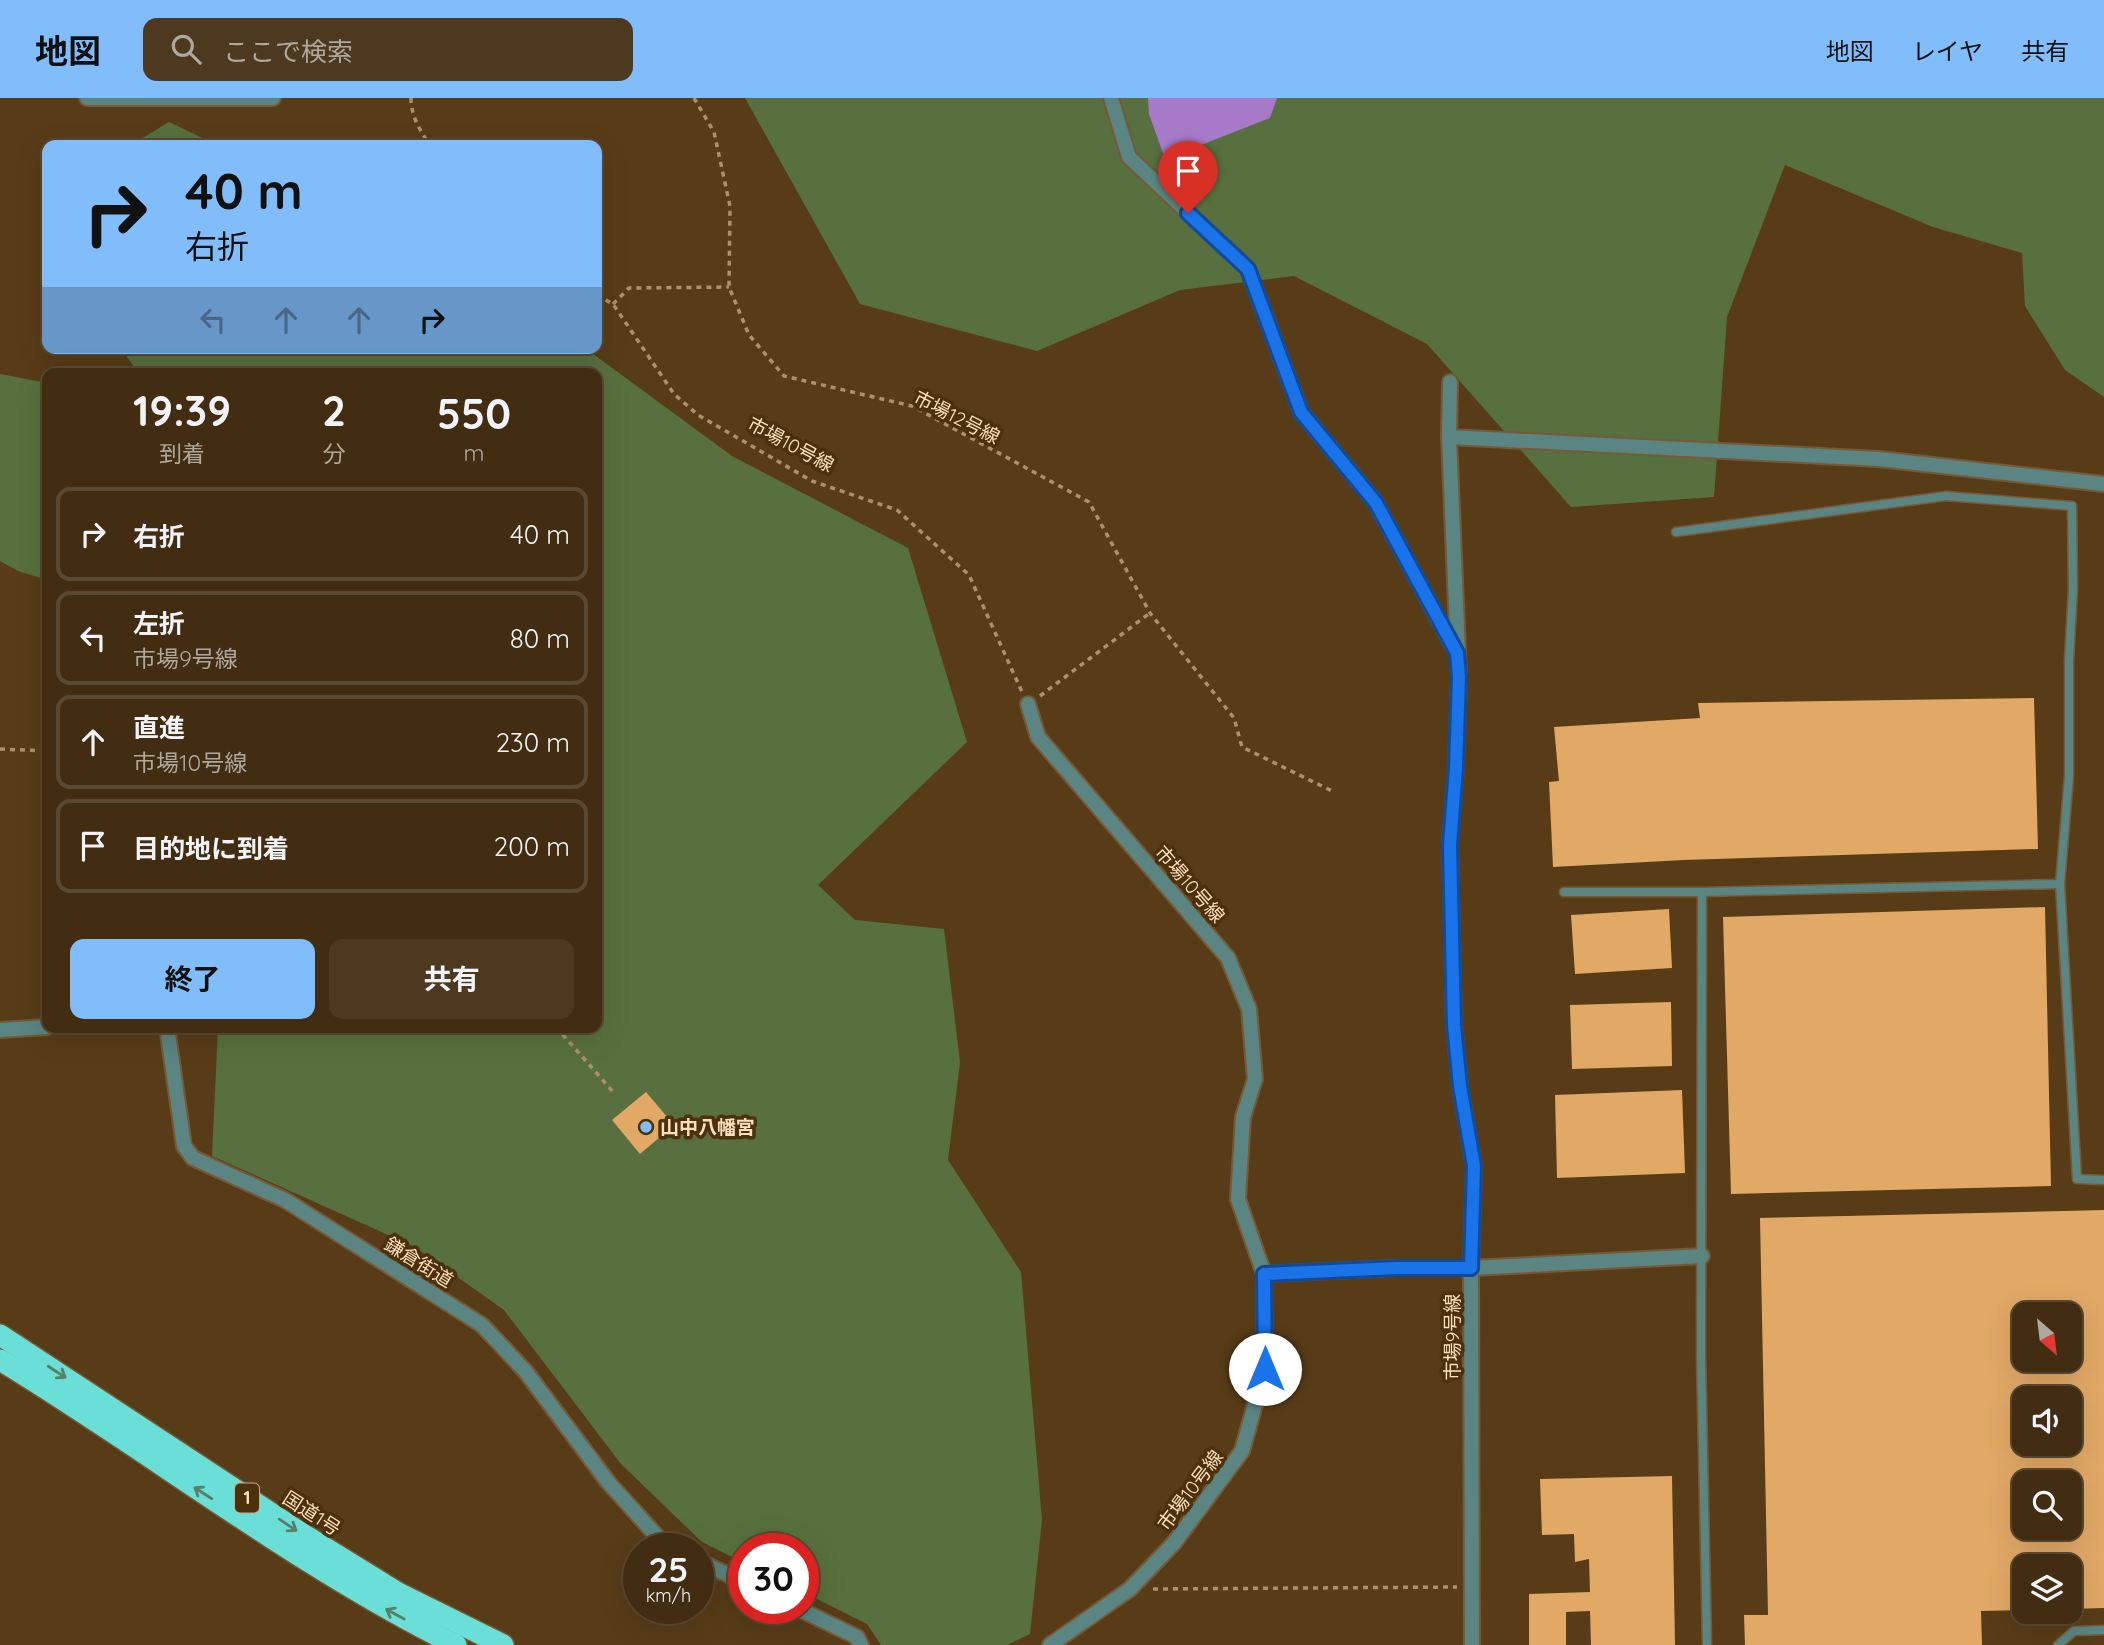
<!DOCTYPE html>
<html lang="ja">
<head>
<meta charset="utf-8">
<style>
  :root { --surface:#422d12; --page:#4c3920; --text:#f1f3f6; --muted:#aea89f; --line:#5a4932; --accent:#81bdfa }
  body { margin:0; font-family:Quicksand,"Noto Sans JP",sans-serif; background:var(--page); color:var(--text); height:100vh; display:flex; flex-direction:column; font-size:26px; white-space:nowrap }
  * { box-sizing:border-box; margin:0 }
  p { font-size:23px; color:var(--muted) }
  .icon { flex:none; width:38px; height:38px; fill:none; stroke:currentColor; stroke-width:2; stroke-linecap:round; stroke-linejoin:round }
  .map { position:relative; flex:1; overflow:hidden }
  .side { position:absolute; left:42px; top:270px; width:560px; height:665px; display:flex; flex-direction:column; background:var(--surface); border-radius:14px; box-shadow:0 7px 28px #0002,0 0 0 2px var(--line) }
  .side>* { flex:none }
  .guide { position:absolute; left:42px; top:42px; width:560px; height:214px; border-radius:14px; box-shadow:0 7px 28px #0002,0 0 0 2px var(--line); background:#81bdfa; color:#111; overflow:hidden }
  .needle { width:46px; rotate:152deg }
  .controls { position:absolute; left:2012px; top:1204px; display:grid; gap:14px }
  .controls a { display:grid; place-items:center; width:70px; height:70px; border-radius:14px; background:var(--surface); box-shadow:0 7px 28px #0002,0 0 0 2px var(--line); font-size:35px }
  .speed { position:absolute; left:623px; top:1435px; display:flex; gap:14px; font-size:35px; font-weight:700; text-align:center }
  .speed>* { display:grid; place-content:center; width:91px; height:91px; border-radius:50%; background:var(--surface); box-shadow:0 7px 28px #0002,0 0 0 2px var(--line); line-height:1 }
  .speed small { font-size:18px; font-weight:400 }
  .speed .limit { border:10px solid #d22; background:#fff; color:#111 }
  .pin { position:absolute; display:grid; place-items:center; width:60px; height:60px; color:#fff; margin:-72px -30px; border-radius:50% 50% 50% 0; rotate:-45deg; box-shadow:0 0 7px #0007 }
  .pin .icon { rotate:45deg }
  .me { position:absolute; width:77px; margin:-38px; rotate:0deg; stroke-linejoin:round; filter:drop-shadow(0 0 5px #0008) }
  .turn { display:flex; align-items:center; gap:24px; height:147px; padding:0 28px; font-size:32px }
  .turn .icon { width:91px; height:91px; stroke-width:2.5 }
  .turn b { display:block; font-size:49px; line-height:60px }
  .lanes { display:flex; align-items:center; height:66px; padding:0 28px; background:#0003; justify-content:center; gap:35px; direction:ltr }
  .lanes .off { opacity:.35 }
  .eta { display:flex; justify-content:space-evenly; align-items:center; height:119px; text-align:center }
  .eta b { font-size:42px; font-weight:700; line-height:49px }
  .button { display:flex; gap:14px; margin-top:auto; padding:14px 28px }
  .button a { flex:1; height:80px; border-radius:14px; background:var(--accent); color:#111; font-size:28px; font-weight:700; line-height:80px; text-align:center }
  .button a+a { background:var(--page); color:var(--text) }
  ul { padding:0; list-style:none }
  li { display:flex; align-items:center; gap:21px; height:94px; margin:0 14px 10px; padding:0 14px; border:4px solid var(--line); border-radius:14px }
  li div { flex:1 }
  li b { display:block; font-size:26px }
  li em { font-style:normal }
  header { display:flex; align-items:center; gap:42px; box-sizing:border-box; height:98px; padding:0 35px; background:var(--accent); color:#111 }
  header strong { font-size:33px }
  nav { display:flex; gap:38px; margin-inline-start:auto; font-size:24px }
  .search { width:490px; height:63px; background:var(--page); display:flex; align-items:center; gap:18px; box-sizing:border-box; padding:0 24px; border-radius:14px; color:var(--muted); font-size:26px }
  .map>svg:first-child { display:block }
  .green { fill:#58703f }
  .water { fill:#a77ac9 }
  .building { fill:#e1a866; fill-rule:evenodd }
  .lines { fill:none; stroke-linecap:round; stroke-linejoin:round }
  .lane-casing { stroke:#765936; stroke-width:11 }
  .street-casing { stroke:#765936; stroke-width:18 }
  .highway-casing { stroke:#765936; stroke-width:24 }
  .path { stroke:#ad916e; stroke-width:3.5; stroke-dasharray:5 5; stroke-linecap:butt }
  .lane { stroke:#5a8582; stroke-width:8 }
  .street { stroke:#5a8582; stroke-width:14 }
  .highway { stroke:#6adfd7; stroke-width:21 }
  .oneway { stroke:#5a7f68 }
  .route-casing { stroke:#114b97; stroke-width:18 }
  .route { stroke:#1a73e8; stroke-width:12 }
  .poi-dot { fill:#81bdfa; stroke:#4d310d; stroke-width:2.5 }
  .labels { text-anchor:middle; stroke-width:7; stroke-linejoin:round; paint-order:stroke }
  .shield { fill:#4d310d; stroke:#c8ab89; stroke-width:2 }
  .shield-label { font-size:18px; font-weight:bold; fill:#fcdfbe }
  .street-label { font-size:19px; fill:#fcdfbe; stroke:#4d310d }
  .poi-label { font-size:19px; font-weight:bold; fill:#fcdfbe; stroke:#4d310d; text-anchor:start }
</style>
</head>
<body>
<header>
<strong>地図</strong>
<div class="search"><svg class="icon" aria-label="search" viewBox="0 0 24 24"><circle cx="10" cy="10" r="6"/><path d="M15 15l6 6"/></svg>ここで検索</div>
<nav><a>地図</a><a>レイヤ</a><a>共有</a></nav>
</header>
<div class="map">
<svg width="2104" height="1547" viewBox="0 0 2104 1547">
  <rect width="100%" height="100%" fill="#583c18"/>
  <g class="green">
    <polygon points="745,0 2104,0 2104,299 2065,272 2025,208 2022,155 1933,129 1785,67 1727,219 1714,399 1571,409 1427,246 1294,178 1180,192 1037,253 860,206"/>
    <polygon points="169,24 217,47 131,47"/>
    <polygon points="120,250 585,250 732,358 908,450 967,644 818,787 855,822 944,831 960,964 948,1062 1021,1174 1042,1422 1030,1536 1007,1547 881,1547 867,1526 803,1494 803,1451 744,1451 744,1465 702,1444 621,1366 504,1212 415,1149 212,1058 218,929 597,929 597,275 139,275"/>
    <polygon points="0,276 47,285 47,482 18,473 0,463"/>
  </g>
  <polygon class="water" points="1148,0 1277,0 1270,20 1165,61 1149,16"/>
  <g class="building">
    <polygon points="2034,600 2038,751 1684,762 1553,769 1549,684 1559,683 1554,629 1700,620 1698,605"/>
    <polygon points="2045,809 2051,1088 1731,1096 1723,819"/>
    <polygon points="1669,811 1672,870 1575,876 1571,817"/>
    <polygon points="1671,904 1672,968 1572,971 1570,907"/>
    <polygon points="1682,992 1685,1075 1557,1080 1555,997"/>
    <polygon points="646,994 674,1027 640,1056 612,1022"/>
    <path d="M 2104,1112 L 2104,1510 L 2070,1511 L 2070,1468 L 2025,1468 L 2025,1512 L 1981,1513 L 1982,1547 L 1745,1547 L 1744,1517 L 1768,1517 L 1760,1120 ZM 2025,1216 L 2070,1216 L 2070,1262 L 2025,1262 ZM 2025,1300 L 2070,1300 L 2070,1346 L 2025,1346 ZM 2025,1384 L 2070,1384 L 2070,1430 L 2025,1430 Z"/>
    <polygon points="1672,1378 1675,1547 1591,1547 1590,1513 1566,1514 1566,1547 1529,1547 1529,1496 1590,1494 1589,1461 1575,1464 1574,1436 1542,1437 1540,1381"/>
  </g>
  <g class="lines">
    <defs>
      <g id="lane">
        <polyline points="1676,434 1946,398 2072,408 2073,491 2069,562 2069,678 2060,786 2077,1081 2104,1082"/>
        <polyline points="1564,794 1702,794 2060,786"/>
        <polyline points="1702,794 1701,1258 1707,1547"/>
        <polyline points="2058,1547 2074,1533 2104,1532"/>
      </g>
      <g id="street">
        <polyline points="87,0 273,0"/>
        <polyline points="1111,0 1129,59 1248,171 1301,314 1376,405 1454,550"/>
        <polyline points="1450,284 1449,339 1459,579 1456,670 1450,746 1454,927 1460,988 1474,1068 1471,1170 1472,1547"/>
        <polyline points="1449,339 1879,361 2104,386"/>
        <polyline points="1028,606 1038,639 1228,860 1249,911 1255,981 1243,1019 1238,1101 1264,1176 1265,1271 1242,1353 1174,1445 1130,1491 1050,1547"/>
        <polyline points="167,929 184,1048 193,1060 285,1102 482,1227 526,1274 608,1384 664,1446 674,1451"/>
        <polyline points="0,932 47,929"/>
        <polyline points="1264,1176 1397,1170 1471,1170 1702,1158"/>
        <polyline points="698,1463 744,1484"/>
        <polyline points="797,1510 857,1539 861,1547"/>
      </g>
      <g id="highway">
        <polyline points="0,1237 301,1435 398,1495 503,1547"/>
        <path d="M 0,1262 C 153,1355 295,1467 456,1547"/>
      </g>
    </defs>
    <use href="#lane" class="lane-casing"/>
    <use href="#street" class="street-casing"/>
    <use href="#highway" class="highway-casing"/>
    <g class="path">
      <path d="M 411,0 C 411,18 420,33 430,47"/>
      <polyline points="694,0 714,34 730,108 729,189 749,237 784,278 912,308 1089,404 1150,515 1234,620 1242,649 1332,693"/>
      <polyline points="597,197 613,206 674,296 698,317 812,383 897,412 969,477 1022,594"/>
      <polyline points="613,206 629,190 729,189"/>
      <polyline points="1040,598 1150,515"/>
      <polyline points="0,651 47,653"/>
      <polyline points="556,929 615,996"/>
      <polyline points="1153,1491 1457,1489"/>
    </g>
    <use href="#lane" class="lane"/>
    <use href="#street" class="street"/>
    <use href="#highway" class="highway"/>
  </g>
  <defs><path id="oneway-shaft" d="M-6 0H5M1.5-3L5.5 0L1.5 3" fill="none" stroke-width="1.6" stroke-linecap="round" stroke-linejoin="round" transform="scale(1.75)"/></defs>
  <g class="oneway">
    <use href="#oneway-shaft" transform="translate(57 1274) rotate(33)"/>
    <use href="#oneway-shaft" transform="translate(203 1395) rotate(-147)"/>
    <use href="#oneway-shaft" transform="translate(288 1427) rotate(34)"/>
    <use href="#oneway-shaft" transform="translate(395 1516) rotate(-151)"/>
  </g>
  <g class="lines">
    <defs>
      <polyline id="route" points="1188,115 1248,171 1301,314 1376,405 1457,555 1459,579 1456,670 1450,747 1454,927 1460,988 1474,1068 1471,1170 1397,1170 1264,1176 1265,1271"/>
    </defs>
    <use href="#route" class="route-casing"/>
    <use href="#route" class="route"/>
  </g>
  <circle class="poi-dot" cx="646" cy="1029" r="7"/>
  <g class="labels">
    <rect class="shield" x="235" y="1385.5" width="24" height="29" rx="5"/>
    <g class="shield-label">
      <text x="247" y="1406">1</text>
    </g>
    <g class="street-label">
      <text transform="translate(957 319) rotate(27)" y="7">市場12号線</text>
      <text transform="translate(791 346) rotate(28)" y="7">市場10号線</text>
      <text transform="translate(1190 786) rotate(49)" y="7">市場10号線</text>
      <text transform="translate(419 1164) rotate(32)" y="7">鎌倉街道</text>
      <text transform="translate(1452 1239) rotate(-90)" y="7">市場9号線</text>
      <text transform="translate(1190 1392) rotate(-53)" y="7">市場10号線</text>
      <text transform="translate(312 1415) rotate(33)" y="7">国道1号</text>
    </g>
    <g class="poi-label">
      <text x="660" y="1036">山中八幡宮</text>
    </g>
  </g>
</svg>
<div class="controls">
<a><svg class="needle" viewBox="-14 -14 28 28"><path d="M0-13l5 13h-10z" fill="#e53935"/><path d="M0 13l5-13h-10z" fill="#aea89f"/></svg></a>
<a><svg class="icon" aria-label="sound" viewBox="0 0 24 24"><path d="M4 9h4l5-4v14l-5-4H4zM17 9q2 3 0 6"/></svg></a>
<a><svg class="icon" aria-label="search" viewBox="0 0 24 24"><circle cx="10" cy="10" r="6"/><path d="M15 15l6 6"/></svg></a>
<a><svg class="icon" aria-label="layers" viewBox="0 0 24 24"><path d="M12 4l9 5-9 5-9-5zM3 14l9 5 9-5"/></svg></a>
</div>
<div class="speed"><div>25<small>km/h</small></div><div class="limit">30</div></div>
<div class="pin" style="left:1188px;top:115px;background:#d93025"><svg class="icon" aria-label="arrive" viewBox="0 0 24 24"><path d="M6 21V4h12l-3 4 3 4H6"/></svg></div>
<svg class="me" style="left:1265px;top:1271px" viewBox="-20 -20 40 40"><circle r="19" fill="#fff"/><path d="M0-13L10 11 0 6-10 11z" fill="#1a73e8"/></svg>
<div class="guide">
<div class="turn"><svg class="icon" aria-label="right" viewBox="0 0 24 24"><path d="M7 20v-9h11M14 6l5 5-5 5"/></svg><div><b>40 m</b>右折</div></div>
<div class="lanes"><svg class="icon off" aria-label="left" viewBox="0 0 24 24"><path d="M17 20v-9H6M10 6l-5 5 5 5"/></svg><svg class="icon off" aria-label="ahead" viewBox="0 0 24 24"><path d="M12 20V5M6 11l6-6 6 6"/></svg><svg class="icon off" aria-label="ahead" viewBox="0 0 24 24"><path d="M12 20V5M6 11l6-6 6 6"/></svg><svg class="icon" aria-label="right" viewBox="0 0 24 24"><path d="M7 20v-9h11M14 6l5 5-5 5"/></svg></div>
</div>
<section class="side">
<div class="eta">
<div><b>19:39</b><p>到着</p></div>
<div><b>2</b><p>分</p></div>
<div><b>550</b><p>m</p></div>
</div>
<ul>
<li><svg class="icon" aria-label="right" viewBox="0 0 24 24"><path d="M7 20v-9h11M14 6l5 5-5 5"/></svg><div><b>右折</b></div><em>40 m</em></li>
<li><svg class="icon" aria-label="left" viewBox="0 0 24 24"><path d="M17 20v-9H6M10 6l-5 5 5 5"/></svg><div><b>左折</b><p>市場9号線</p></div><em>80 m</em></li>
<li><svg class="icon" aria-label="ahead" viewBox="0 0 24 24"><path d="M12 20V5M6 11l6-6 6 6"/></svg><div><b>直進</b><p>市場10号線</p></div><em>230 m</em></li>
<li><svg class="icon" aria-label="arrive" viewBox="0 0 24 24"><path d="M6 21V4h12l-3 4 3 4H6"/></svg><div><b>目的地に到着</b></div><em>200 m</em></li>
</ul>
<div class="button"><a>終了</a><a>共有</a></div>
</section>
</div>
</body>
</html>
